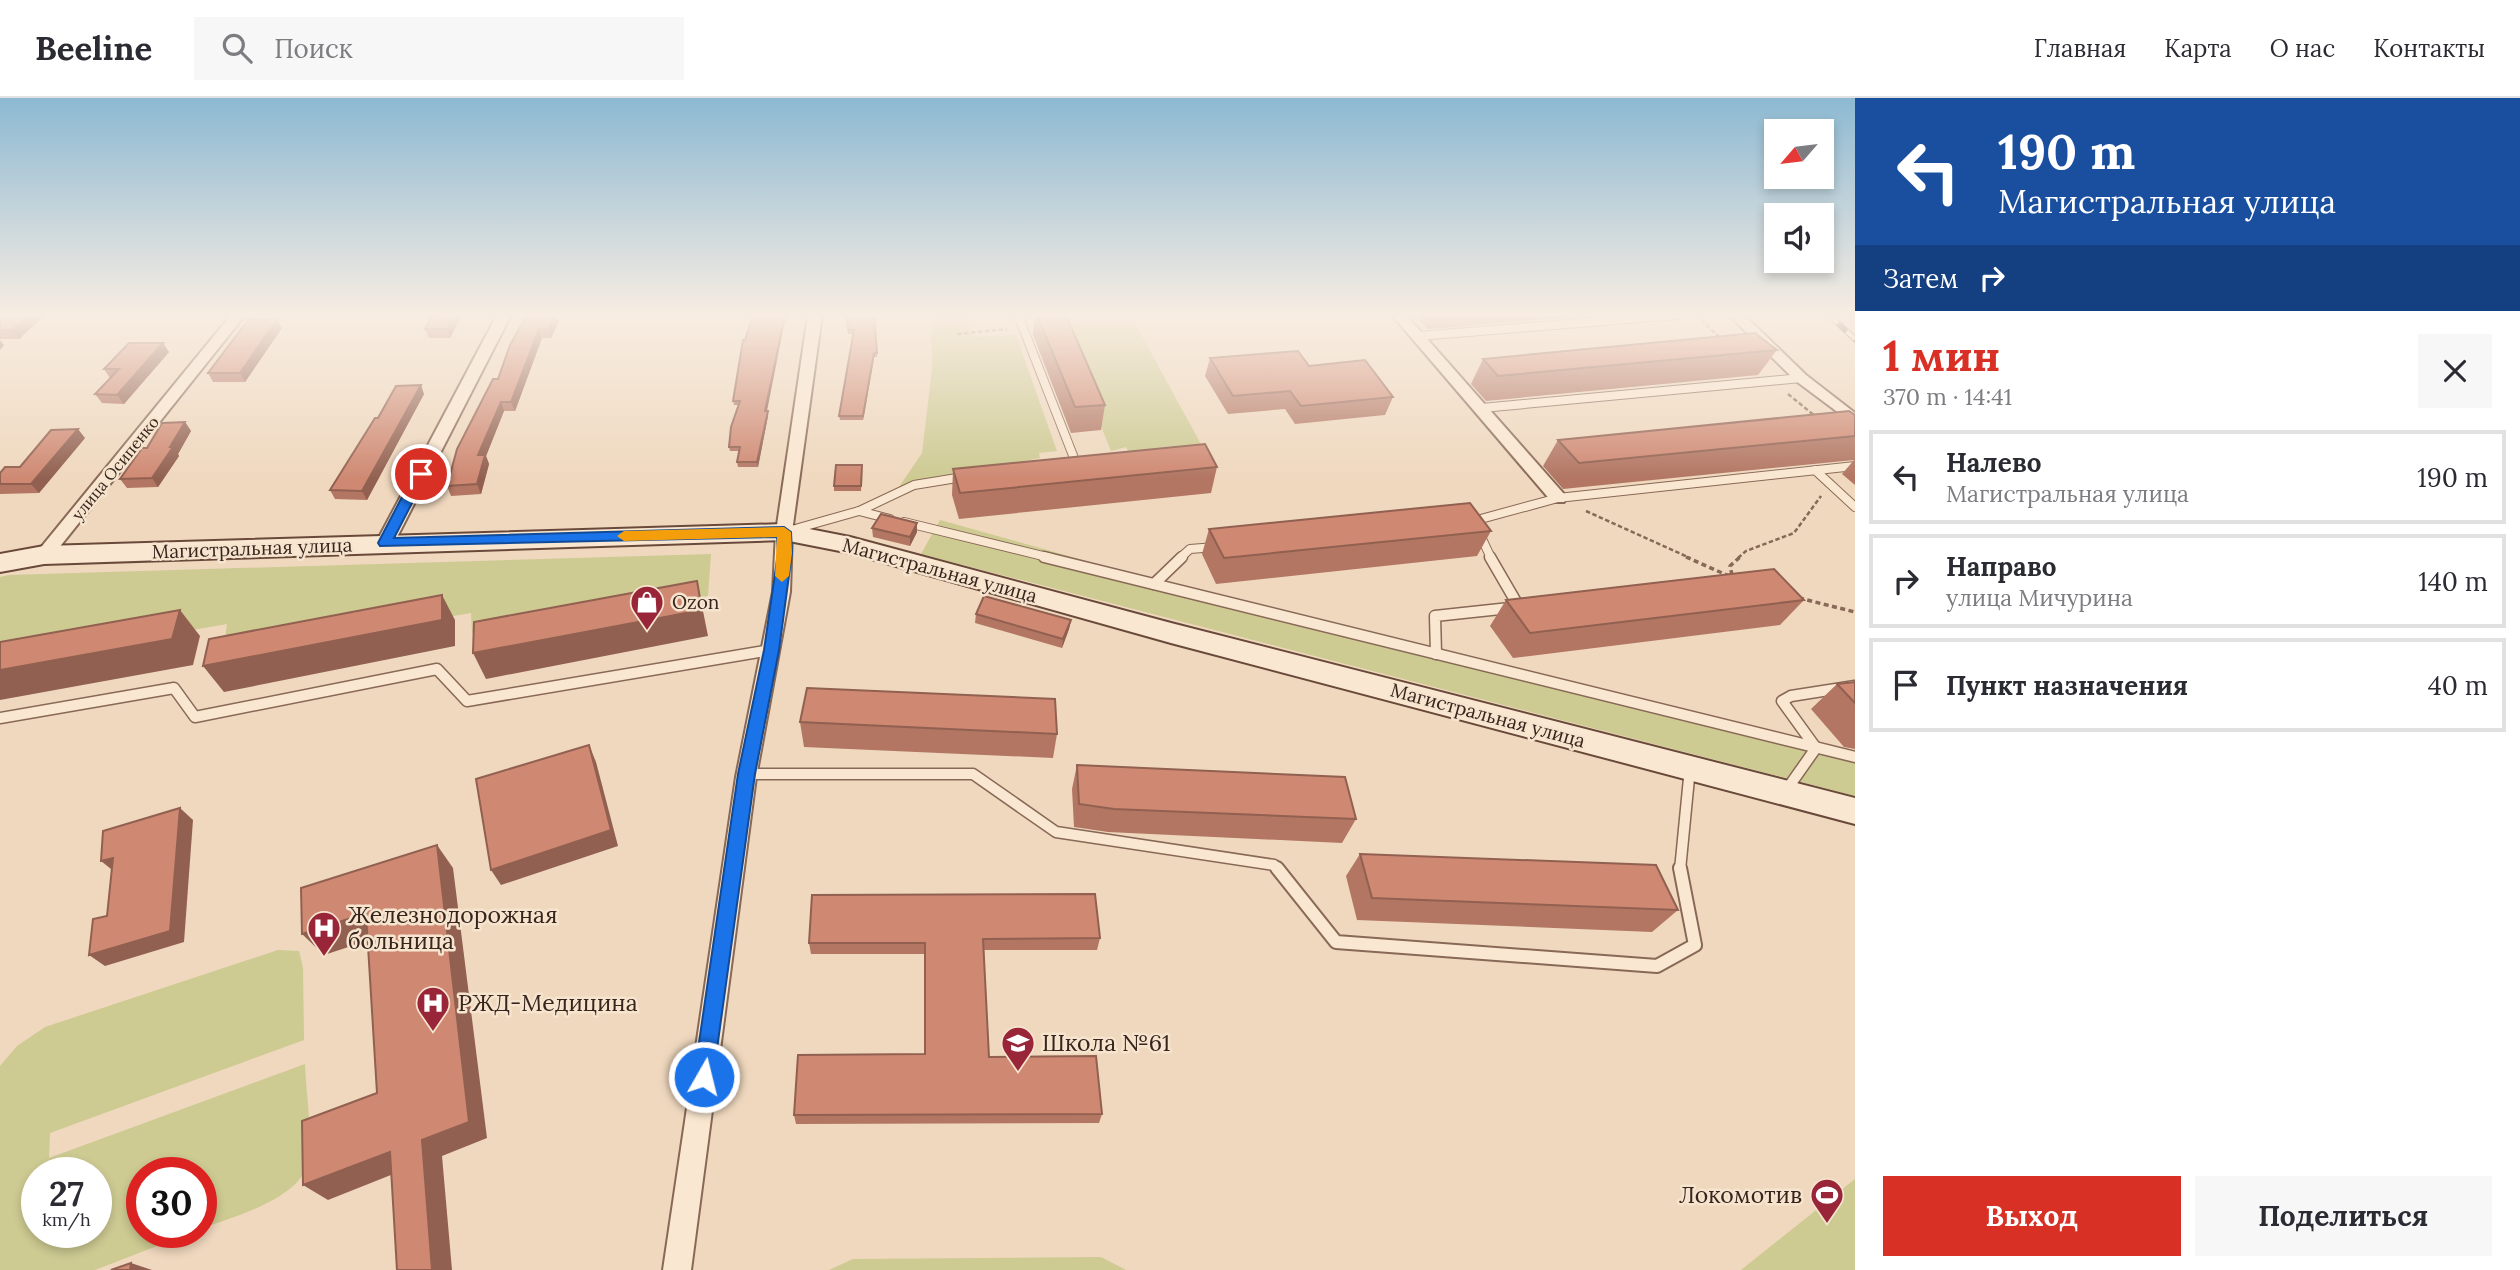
<!DOCTYPE html>
<html lang="ru">
<head>
<meta charset="utf-8">
<style>
  :root { --surface:#fff; --page:#f7f7f7; --text:#2b2b33; --muted:#7c7c81; --line:#e1e1e2; --accent:#d93025 }
  body { margin:0; font-family:Lora,serif; background:var(--page); color:var(--text); height:100vh; display:flex; flex-direction:column; font-size:26px; white-space:nowrap }
  * { box-sizing:border-box; margin:0 }
  p { font-size:23px; color:var(--muted) }
  .icon { flex:none; width:38px; height:38px; fill:none; stroke:currentColor; stroke-width:2; stroke-linecap:round; stroke-linejoin:round }
  .map { position:relative; flex:1; overflow:hidden }
  .details { display:flex; flex-direction:column; background:var(--surface); width:665px }
  .details>* { flex:none }
  .banner { background:#1a4fa0; color:#fff; overflow:hidden }
  .needle { width:46px; rotate:242deg }
  .fabs { position:absolute; left:1764px; top:21px; display:grid; gap:14px }
  .fabs a { display:grid; place-items:center; width:70px; height:70px; border-radius:0px; background:var(--surface); box-shadow:0 4px 10px #0003; font-size:35px }
  .speed { position:absolute; left:21px; top:1059px; display:flex; gap:14px; font-size:35px; font-weight:700; text-align:center }
  .speed>* { display:grid; place-content:center; width:91px; height:91px; border-radius:50%; background:var(--surface); box-shadow:0 4px 10px #0003; line-height:1 }
  .speed small { font-size:18px; font-weight:400 }
  .speed .limit { border:10px solid #d22; background:#fff; color:#111 }
  .pin { position:absolute; display:grid; place-items:center; width:60px; height:60px; color:#fff; margin:-30px; border:4px solid #fff; border-radius:50%; box-shadow:0 2px 7px #0007 }
  .me { position:absolute; width:77px; margin:-38px; rotate:8deg; stroke-linejoin:round; filter:drop-shadow(0 0 5px #0008) }
  .turn { display:flex; align-items:center; gap:24px; height:147px; padding:0 28px; font-size:32px }
  .turn .icon { width:91px; height:91px; stroke-width:2.5 }
  .turn b { display:block; font-size:49px; line-height:60px }
  .then { display:flex; align-items:center; height:66px; padding:0 28px; background:#0003; gap:14px; font-size:26px }
  .round { display:grid; place-items:center; flex:none; width:74px; height:74px; border-radius:0px; background:var(--page) }
  .head { display:flex; align-items:center; justify-content:space-between; height:119px; padding:0 28px }
  h1 { font-size:42px; font-weight:800; line-height:52px; color:var(--accent) }
  .cta { display:flex; gap:14px; margin-top:auto; padding:14px 28px }
  .cta a { flex:1; height:80px; border-radius:0px; background:var(--accent); color:#fff; font-size:28px; font-weight:800; line-height:80px; text-align:center }
  .cta a+a { background:var(--page); color:var(--text) }
  ul { padding:0; list-style:none }
  li { display:flex; align-items:center; gap:21px; height:94px; margin:0 14px 10px; padding:0 14px; border:4px solid var(--line); border-radius:0px }
  li div { flex:1 }
  li b { display:block; font-size:26px }
  li em { font-style:normal }
  header { display:flex; align-items:center; gap:42px; box-sizing:border-box; height:98px; padding:0 35px; background:var(--surface); border-bottom:2px solid var(--line) }
  header strong { font-size:33px }
  nav { display:flex; gap:38px; margin-inline-start:auto; font-size:24px }
  .search { width:490px; height:63px; background:var(--page); display:flex; align-items:center; gap:18px; box-sizing:border-box; padding:0 24px; border-radius:0px; color:var(--muted); font-size:26px }
  main { display:flex; flex:1; min-height:0 }
  .map>svg:first-child { display:block }
  .green { fill:#cdca92; fill-rule:evenodd }
  .lines { fill:none; stroke-linecap:round; stroke-linejoin:round }
  .lane-far2-casing { stroke:#886856; stroke-width:10 }
  .lane-far1-casing { stroke:#886856; stroke-width:13 }
  .lane-casing { stroke:#886856; stroke-width:16 }
  .street-casing { stroke:#886856; stroke-width:4 }
  .secondary-casing { stroke:#69493a; stroke-width:4 }
  .path-far1 { stroke:#886856; stroke-width:2.5; stroke-dasharray:4.5 2.5; stroke-linecap:butt }
  .path { stroke:#886856; stroke-width:3.5; stroke-dasharray:5 3.5; stroke-linecap:butt }
  .lane-far2 { stroke:#fae7d1; stroke-width:8 }
  .lane-far1 { stroke:#fae7d1; stroke-width:10 }
  .lane { stroke:#fae7d1; stroke-width:12 }
  .street { fill:#fae7d1; fill-rule:evenodd }
  .secondary { fill:#fae7d1; fill-rule:evenodd }
  .rail-casing { stroke:#37241c; stroke-width:6 }
  .rail { stroke:#f6e4ce; stroke-width:4.5; stroke-dasharray:12; stroke-linecap:butt }
  .wall { fill:#b27663 }
  .shaded-wall { fill:#916050 }
  .building { fill:#cf8973; stroke:#916050; stroke-width:2 }
  .route { fill:#1a73e8; stroke:#114b97; stroke-width:2 }
  .slow { fill:#f59e0b }
  .labels { text-anchor:middle; stroke-width:5; stroke-linejoin:round; paint-order:stroke }
  .far-street-label { font-size:16px; fill:#37241c; stroke:#f6e4ce }
  .street-label { font-size:19px; fill:#37241c; stroke:#f6e4ce }
  .poi-label { font-size:19px; fill:#37241c; stroke:#f6e4ce; text-anchor:start }
  .near-poi-label { font-size:23px; fill:#37241c; stroke:#f6e4ce; text-anchor:start }
</style>
</head>
<body>
<header>
<strong>Beeline</strong>
<div class="search"><svg class="icon" aria-label="search" viewBox="0 0 24 24"><circle cx="10" cy="10" r="6"/><path d="M15 15l6 6"/></svg>Поиск</div>
<nav><a>Главная</a><a>Карта</a><a>О нас</a><a>Контакты</a></nav>
</header>
<main>
<div class="map">
<svg width="1855" height="1172" viewBox="0 0 1855 1172">
  <rect width="100%" height="100%" fill="#efd8be"/>
  <g class="green">
    <polygon points="931,217 966,217 972,239 1016,237 1057,353 1039,355 1040,360 934,381 897,392 922,355 932,271"/>
    <polygon points="1132,220 1202,348 1130,356 1126,349 1111,353 1061,230 1079,223"/>
    <polygon points="940,422 1129,475 1855,665 1855,698 921,456"/>
    <polygon points="711,456 708,498 506,538 505,530 472,535 471,515 223,557 227,526 0,565 0,479 9,477"/>
    <path d="M 278,852 L 299,853 L 303,870 L 304,942 L 50,1035 L 49,1060 L 305,966 C 306,996 312,1029 309,1059 C 306,1100 234,1118 201,1131 L 201,1074 L 142,1074 L 142,1134 L 193,1134 L 95,1172 L 0,1172 L 0,968 L 17,948 L 45,929 ZM 37,1074 L 96,1074 L 96,1134 L 37,1134 Z"/>
    <polygon points="1855,1081 1855,1172 1741,1172"/>
    <polygon points="1101,1159 1126,1172 829,1172 853,1161"/>
  </g>
  <g class="lines">
    <defs>
      <g id="lane-far2">
        <polyline points="1018,217 1074,360"/>
        <polyline points="1419,238 1677,217"/>
        <polyline points="1482,310 1801,280"/>
        <polyline points="1815,372 1855,409"/>
        <polyline points="859,413 890,421"/>
        <polyline points="904,424 1051,460"/>
        <polyline points="788,433 859,413 914,387 963,379"/>
        <polyline points="1180,460 1190,451 1215,449"/>
        <polyline points="1491,460 1476,428 1477,422 1558,400 1855,368"/>
      </g>
      <g id="lane-far1">
        <polyline points="1044,459 1855,659"/>
        <polyline points="1154,486 1182,459"/>
        <polyline points="1436,556 1435,518 1519,509 1490,459"/>
        <polyline points="0,620 174,590 195,619 437,571 467,603 771,552"/>
        <polyline points="746,676 973,676 1056,734 1274,767 1278,772"/>
        <polyline points="1785,694 1816,650 1782,603 1791,598 1855,588"/>
        <polyline points="1680,772 1690,670"/>
      </g>
      <polyline id="lane" points="1277,770 1336,844 1657,868 1695,847 1680,770"/>
      <g id="street">
        <polygon points="231,217 245,217 50,461 38,461 35,457 38,453"/>
        <polygon points="497,217 511,217 394,445 385,451 379,449 376,445"/>
        <polygon points="808,217 822,217 792,434 790,494 756,679 691,1172 663,1172 736,679 773,494 776,434"/>
        <polygon points="1392,217 1406,217 1564,396 1566,400 1564,404 1552,404"/>
        <polygon points="1729,217 1744,217 1806,277 1855,315 1855,327 1796,283"/>
      </g>
      <polygon id="secondary" points="784,426 850,439 1171,525 1855,700 1855,726 1171,545 850,455 784,442 44,466 0,474 0,456 44,448"/>
    </defs>
    <use href="#lane-far2" class="lane-far2-casing"/>
    <use href="#lane-far1" class="lane-far1-casing"/>
    <use href="#lane" class="lane-casing"/>
    <use href="#street" class="street-casing"/>
    <use href="#secondary" class="secondary-casing"/>
    <g class="path-far1">
      <polyline points="1696,217 1720,240"/>
      <polyline points="957,236 1007,231"/>
      <polyline points="1788,296 1815,318"/>
      <polyline points="1586,413 1690,460"/>
      <polyline points="1738,460 1746,453 1794,435 1821,398"/>
    </g>
    <g class="path">
      <polyline points="1686,459 1729,478"/>
      <polyline points="1732,477 1730,468 1740,459"/>
      <polyline points="1799,500 1855,514"/>
    </g>
    <use href="#lane-far2" class="lane-far2"/>
    <use href="#lane-far1" class="lane-far1"/>
    <use href="#lane" class="lane"/>
    <use href="#street" class="street"/>
    <use href="#secondary" class="secondary"/>
    <defs>
      <polyline id="rail" points="1829,217 1855,241"/>
    </defs>
    <use href="#rail" class="rail-casing"/>
    <use href="#rail" class="rail"/>
  </g>
  <g class="wall">
    <polygon points="1,217 45,217 19,241 0,241 0,218"/>
    <polygon points="257,217 282,217 281,218 257,218"/>
    <polygon points="433,217 470,217 462,217 450,240 429,240 425,231"/>
    <polygon points="527,217 559,223 551,240 542,240 515,313 504,313 486,358 489,366 481,396 451,398 447,388 498,281"/>
    <polygon points="847,217 874,217 877,259 874,259 863,322 840,322 839,318 854,236 848,236"/>
    <polygon points="1035,217 1066,217 1105,307 1101,332 1071,335 1033,237"/>
    <polygon points="1415,217 1598,217 1427,231"/>
    <polygon points="282,230 245,284 213,284 208,275"/>
    <polygon points="745,242 768,318 758,369 738,369 737,364 739,353 730,353 729,349 739,307 734,307 733,303"/>
    <polygon points="163,245 169,254 124,306 102,305 95,296 110,280 104,271"/>
    <polygon points="1777,252 1758,277 1486,303 1471,286 1483,261"/>
    <polygon points="1210,260 1309,268 1393,299 1385,317 1295,326 1285,311 1228,316 1205,278"/>
    <polygon points="424,296 367,402 335,401 330,392 378,320"/>
    <polygon points="1855,317 1855,387 1842,376 1854,362 1563,391 1543,368 1558,342"/>
    <polygon points="185,324 191,333 178,356 179,358 158,389 127,390 120,381"/>
    <polygon points="85,340 39,395 0,396 0,375 20,369"/>
    <polygon points="1217,369 1211,395 959,421 952,397 953,371"/>
    <polygon points="862,371 861,393 834,393 834,388"/>
    <polygon points="872,430 917,434 910,448 873,439"/>
    <polygon points="1209,431 1491,433 1477,458 1216,486 1202,456"/>
    <polygon points="1506,502 1804,502 1780,527 1513,560 1490,528"/>
    <polygon points="976,516 1071,522 1069,531 1062,550 975,525"/>
    <polygon points="1855,584 1855,651 1844,649 1811,611 1837,586"/>
    <polygon points="800,624 1057,636 1053,660 804,649"/>
    <polygon points="1077,667 1356,721 1342,745 1108,734 1074,729 1072,691"/>
    <polygon points="1360,756 1678,812 1652,834 1357,822 1346,778"/>
    <polygon points="812,797 1100,840 1097,852 984,852 989,959 1102,1016 1099,1025 796,1026 794,1017 925,956 925,856 811,856 809,845"/>
  </g>
  <g class="shaded-wall">
    <polygon points="29,217 45,217 19,241 12,232"/>
    <polygon points="454,217 462,217 450,240 447,231"/>
    <polygon points="555,217 557,217 559,223 551,240 548,231"/>
    <polygon points="785,217 786,217 766,318 765,313"/>
    <polygon points="277,221 282,230 245,284 240,275"/>
    <polygon points="539,231 542,240 515,313 511,304"/>
    <polygon points="0,242 4,247 0,252"/>
    <polygon points="163,245 169,254 124,306 117,297"/>
    <polygon points="874,255 874,259 863,322 863,318"/>
    <polygon points="421,287 424,296 367,402 362,393"/>
    <polygon points="501,304 504,313 486,358 489,366 481,396 477,386 478,357"/>
    <polygon points="768,313 768,318 758,369 757,364"/>
    <polygon points="185,324 191,333 178,356 179,358 158,389 152,380"/>
    <polygon points="78,331 85,340 39,395 31,386"/>
    <polygon points="917,425 917,434 910,448 910,439"/>
    <polygon points="697,483 708,538 486,581 473,555"/>
    <polygon points="442,497 455,522 455,548 224,594 203,568"/>
    <polygon points="180,512 200,538 193,567 0,602 0,572"/>
    <polygon points="1071,522 1069,531 1062,550 1063,541"/>
    <polygon points="589,647 596,664 618,748 501,787 491,772"/>
    <polygon points="180,710 193,722 184,844 105,868 89,857"/>
    <polygon points="437,747 453,770 487,1040 442,1058 452,1172 432,1172 422,1042"/>
    <polygon points="113,760 116,775 101,763"/>
    <polygon points="366,815 385,837 324,857 302,836"/>
    <polygon points="390,1054 411,1069 328,1102 303,1087"/>
    <polygon points="131,1165 152,1172 130,1172"/>
  </g>
  <g class="building">
    <polygon points="1,217 29,217 12,232 0,232 0,218"/>
    <polygon points="433,217 454,217 447,231 425,231"/>
    <polygon points="527,217 555,217 548,231 539,231 511,304 501,304 478,357 485,357 477,386 447,388 457,351 493,281 498,281 510,247"/>
    <polygon points="753,217 785,217 765,313 768,313 757,364 737,364 740,349 729,349 731,329 740,303 733,303 743,242 745,242"/>
    <polygon points="847,217 874,217 877,255 874,255 863,318 839,318 854,232 848,232"/>
    <polygon points="1037,217 1066,217 1105,307 1075,309"/>
    <polygon points="249,221 277,221 240,275 208,275"/>
    <polygon points="1755,235 1777,252 1498,278 1483,261"/>
    <polygon points="129,245 163,245 117,297 95,296 119,271 104,271"/>
    <polygon points="1298,253 1309,268 1365,262 1393,299 1301,308 1290,293 1233,298 1210,260"/>
    <polygon points="421,287 362,393 330,392 375,320 378,320 396,288"/>
    <polygon points="1849,313 1855,317 1855,338 1579,365 1558,342"/>
    <polygon points="185,324 170,349 173,349 152,380 120,381 142,350 147,350 162,325"/>
    <polygon points="78,331 31,386 0,386 0,375 5,369 20,369 51,332"/>
    <polygon points="1205,346 1217,369 960,395 953,371"/>
    <polygon points="836,367 862,367 861,388 834,388"/>
    <polygon points="1470,405 1491,433 1224,460 1209,431"/>
    <polygon points="881,416 917,425 910,439 872,430"/>
    <polygon points="1774,471 1804,502 1530,535 1506,502"/>
    <polygon points="697,483 702,512 473,555 474,524"/>
    <polygon points="442,497 442,522 203,568 209,541"/>
    <polygon points="984,498 1071,522 1063,541 976,516"/>
    <polygon points="180,512 172,541 0,572 0,544"/>
    <polygon points="1855,584 1855,605 1837,586"/>
    <polygon points="807,590 1055,601 1057,636 800,624"/>
    <polygon points="589,647 611,732 491,772 476,681"/>
    <polygon points="1077,667 1345,679 1356,721 1114,711 1079,706"/>
    <polygon points="180,710 170,833 89,857 93,821 107,818 113,760 101,763 103,733"/>
    <polygon points="437,747 469,1024 422,1042 432,1172 397,1172 390,1054 303,1087 302,1023 377,995 366,815 302,836 301,790"/>
    <polygon points="1360,756 1656,767 1678,812 1372,800"/>
    <polygon points="1095,796 1100,840 983,841 989,959 1096,958 1102,1016 794,1017 798,957 925,956 925,845 809,845 812,797"/>
    <polygon points="131,1165 130,1172 111,1172"/>
  </g>
  <linearGradient id="sky" x2="0" y2="1"><stop stop-color="#8cb9d2"/><stop offset="0.57" stop-color="#f8ede2"/><stop offset="1" stop-color="#f8ede2" stop-opacity="0"/></linearGradient>
  <rect width="1855" height="381" fill="url(#sky)"/>
  <polygon class="route" points="421,372 427,376 394,440 784,429 791,434 792,455 779,552 755,676 712,987 704,990 697,987 694,979 738,676 764,552 778,455 777,439 380,448 378,445 414,376"/>
  <polygon class="slow" points="784,429 791,434 792,455 789,478 782,484 775,478 777,439 624,443 617,438 624,433"/>
  <defs>
    <symbol id="shop-pin" viewBox="-11 -11 22 30"><path d="M0 17L-7.5 6A9.5 9.5 0 1 1 7.5 6Z" fill="#992539" stroke="#f6e4ce"/><path d="M-5-2.5h2.3a2.7 3.5 0 0 1 5.4 0H5L5.5 6h-11ZM-1.5-2.5h3a1.5 2.3 0 0 0-3 0Z" fill="#fff"/></symbol>
    <symbol id="hospital-pin" viewBox="-11 -11 22 30"><path d="M0 17L-7.5 6A9.5 9.5 0 1 1 7.5 6Z" fill="#992539" stroke="#f6e4ce"/><path d="M-5-5h3v3.5h4V-5h3V5h-3V1.5h-4V5h-3Z" fill="#fff"/></symbol>
    <symbol id="school-pin" viewBox="-11 -11 22 30"><path d="M0 17L-7.5 6A9.5 9.5 0 1 1 7.5 6Z" fill="#992539" stroke="#f6e4ce"/><path d="M0-5L7-2L0 1L-7-2ZM-4 1L0 2.5L4 1V4Q0 6-4 4Z" fill="#fff"/></symbol>
    <symbol id="stadium-pin" viewBox="-11 -11 22 30"><path d="M0 17L-7.5 6A9.5 9.5 0 1 1 7.5 6Z" fill="#992539" stroke="#f6e4ce"/><path d="M0-5a6.5 5 0 1 0 0 10a6.5 5 0 1 0 0-10ZM-3.5-1.8h7v3.6h-7Z" fill="#fff"/></symbol>
  </defs>
  <g fill-rule="evenodd">
    <use href="#shop-pin" x="628" y="485" width="38" height="52"/>
    <use href="#hospital-pin" x="305" y="811" width="38" height="52"/>
    <use href="#hospital-pin" x="414" y="886" width="38" height="52"/>
    <use href="#school-pin" x="999" y="926" width="38" height="52"/>
    <use href="#stadium-pin" x="1808" y="1078" width="38" height="52"/>
  </g>
  <g class="labels">
    <g class="far-street-label">
      <text transform="translate(115 370) rotate(-51)" y="6">улица Осипенко</text>
    </g>
    <g class="street-label">
      <text transform="translate(252 450) rotate(-2)" y="7">Магистральная улица</text>
      <text transform="translate(940 472) rotate(15)" y="7">Магистральная улица</text>
      <text transform="translate(1488 617) rotate(15)" y="7">Магистральная улица</text>
    </g>
    <g class="poi-label">
      <text x="672" y="511">Ozon</text>
    </g>
    <g class="near-poi-label">
      <text x="348" y="825">Железнодорожная<tspan x="348" dy="26">больница</tspan></text>
      <text x="458" y="913">РЖД-Медицина</text>
      <text x="1042" y="953">Школа №61</text>
      <text x="1802" y="1105" text-anchor="end">Локомотив</text>
    </g>
  </g>
</svg>
<div class="fabs">
<a><svg class="needle" viewBox="-14 -14 28 28"><path d="M0-13l5 13h-10z" fill="#e53935"/><path d="M0 13l5-13h-10z" fill="#7c7c81"/></svg></a>
<a><svg class="icon" aria-label="sound" viewBox="0 0 24 24"><path d="M4 9h4l5-4v14l-5-4H4zM17 9q2 3 0 6"/></svg></a>
</div>
<div class="speed"><div>27<small>km/h</small></div><div class="limit">30</div></div>
<div class="pin" style="left:421px;top:376px;background:#d93025"><svg class="icon" aria-label="arrive" viewBox="0 0 24 24"><path d="M6 21V4h12l-3 4 3 4H6"/></svg></div>
<svg class="me" style="left:704px;top:979px" viewBox="-20 -20 40 40"><circle r="17" fill="#1a73e8" stroke="#fff" stroke-width="3"/><path d="M0-11L8 9 0 5-8 9z" fill="#fff"/></svg>
</div>
<section class="details">
<div class="banner">
<div class="turn"><svg class="icon" aria-label="left" viewBox="0 0 24 24"><path d="M17 20v-9H6M10 6l-5 5 5 5"/></svg><div><b>190 m</b>Магистральная улица</div></div>
<div class="then">Затем<svg class="icon" aria-label="right" viewBox="0 0 24 24"><path d="M7 20v-9h11M14 6l5 5-5 5"/></svg></div>
</div>
<div class="head"><div><h1>1 мин</h1><p>370 m · 14:41</p></div><a class="round"><svg class="icon" aria-label="close" viewBox="0 0 24 24"><path d="M6 6l12 12M18 6L6 18"/></svg></a></div>
<ul>
<li><svg class="icon" aria-label="left" viewBox="0 0 24 24"><path d="M17 20v-9H6M10 6l-5 5 5 5"/></svg><div><b>Налево</b><p>Магистральная улица</p></div><em>190 m</em></li>
<li><svg class="icon" aria-label="right" viewBox="0 0 24 24"><path d="M7 20v-9h11M14 6l5 5-5 5"/></svg><div><b>Направо</b><p>улица Мичурина</p></div><em>140 m</em></li>
<li><svg class="icon" aria-label="arrive" viewBox="0 0 24 24"><path d="M6 21V4h12l-3 4 3 4H6"/></svg><div><b>Пункт назначения</b></div><em>40 m</em></li>
</ul>
<div class="cta"><a>Выход</a><a>Поделиться</a></div>
</section>
</main>
</body>
</html>
